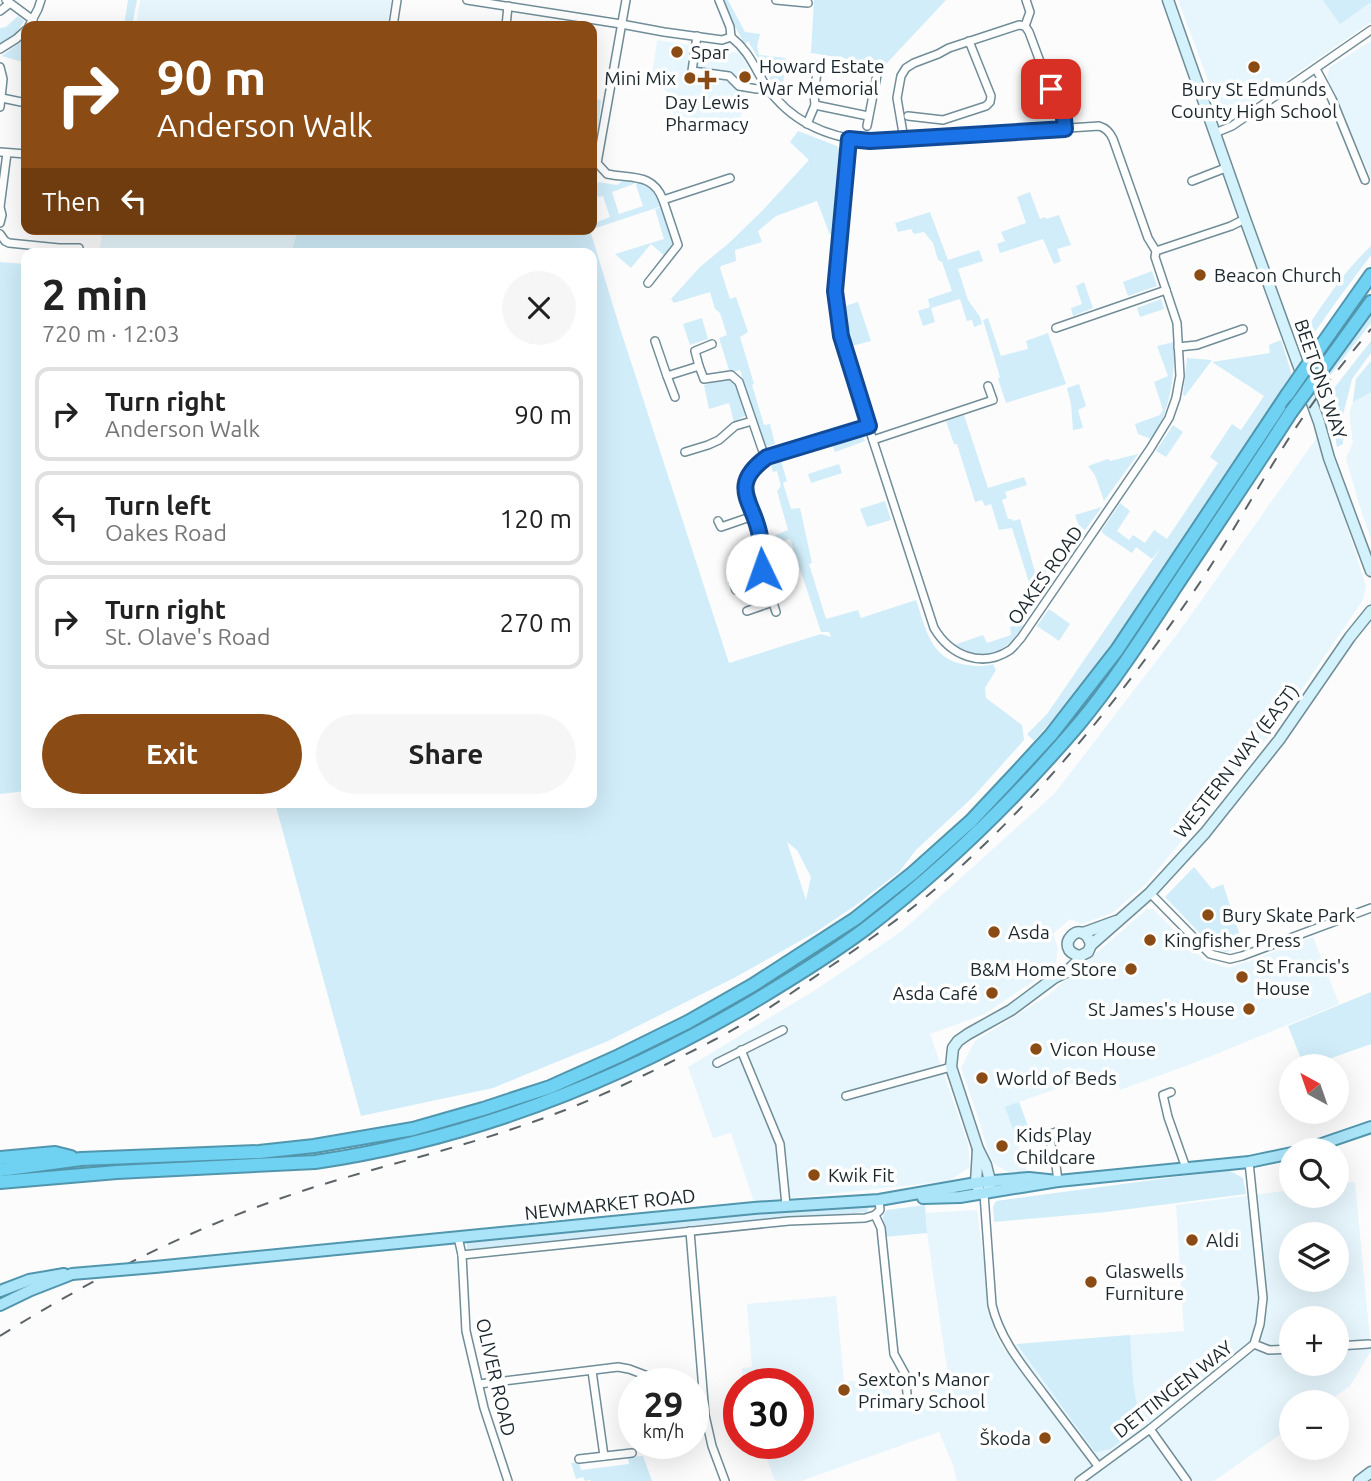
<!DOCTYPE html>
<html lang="en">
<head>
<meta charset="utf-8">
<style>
  :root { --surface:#fff; --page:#f6f6f6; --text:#222; --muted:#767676; --line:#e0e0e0; --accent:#8b4b14 }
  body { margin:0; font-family:Ubuntu,sans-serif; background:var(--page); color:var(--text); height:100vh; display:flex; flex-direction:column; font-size:26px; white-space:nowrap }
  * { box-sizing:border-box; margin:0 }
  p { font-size:23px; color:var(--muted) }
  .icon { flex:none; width:38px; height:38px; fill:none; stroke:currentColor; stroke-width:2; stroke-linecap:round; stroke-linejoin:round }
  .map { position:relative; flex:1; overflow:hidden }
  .panel { position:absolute; left:21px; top:248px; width:576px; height:560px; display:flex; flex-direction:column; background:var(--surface); border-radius:14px; box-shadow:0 7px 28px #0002 }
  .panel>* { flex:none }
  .guide { position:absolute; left:21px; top:21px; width:576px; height:214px; border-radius:14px; box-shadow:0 7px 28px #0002; background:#8b4b14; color:#fff; overflow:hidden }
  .needle { width:46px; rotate:320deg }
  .controls { position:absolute; left:1279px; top:1054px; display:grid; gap:14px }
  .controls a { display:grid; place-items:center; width:70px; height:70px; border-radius:50%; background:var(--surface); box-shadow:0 7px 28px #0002; font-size:35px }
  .speed { position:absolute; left:618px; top:1368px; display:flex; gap:14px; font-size:35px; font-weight:700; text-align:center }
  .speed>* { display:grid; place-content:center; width:91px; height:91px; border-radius:50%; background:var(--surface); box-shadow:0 7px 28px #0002; line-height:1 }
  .speed small { font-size:18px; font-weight:400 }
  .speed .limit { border:10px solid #d22; background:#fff; color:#111 }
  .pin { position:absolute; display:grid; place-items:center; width:60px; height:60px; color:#fff; margin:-30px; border-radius:14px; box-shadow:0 4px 10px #0006 }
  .me { position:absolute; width:77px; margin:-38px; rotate:357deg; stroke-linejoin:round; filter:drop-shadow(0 0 5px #0008) }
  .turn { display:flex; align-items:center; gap:24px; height:147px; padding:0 21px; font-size:32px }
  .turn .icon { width:91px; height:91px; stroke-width:2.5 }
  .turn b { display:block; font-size:49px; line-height:60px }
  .then { display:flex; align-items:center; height:66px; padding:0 21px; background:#0003; gap:14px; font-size:26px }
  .round { display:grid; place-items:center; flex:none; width:74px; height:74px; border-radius:37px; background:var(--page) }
  .headline { display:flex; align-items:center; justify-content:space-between; height:119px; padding:0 21px }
  h1 { font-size:42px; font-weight:700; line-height:52px }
  .action { display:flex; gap:14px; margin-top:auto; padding:14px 21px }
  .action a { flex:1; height:80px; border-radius:42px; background:var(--accent); color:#fff; font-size:28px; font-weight:700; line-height:80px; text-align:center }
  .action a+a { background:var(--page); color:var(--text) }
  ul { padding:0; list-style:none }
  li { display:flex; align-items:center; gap:21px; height:94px; margin:0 14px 10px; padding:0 7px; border:4px solid var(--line); border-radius:14px }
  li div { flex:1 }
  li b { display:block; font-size:26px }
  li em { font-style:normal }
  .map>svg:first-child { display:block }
  .built { fill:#e6f6fc; fill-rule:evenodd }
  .green { fill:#d0edf9; fill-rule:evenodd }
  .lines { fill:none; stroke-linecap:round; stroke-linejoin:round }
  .street-casing { stroke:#708d98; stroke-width:10 }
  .secondary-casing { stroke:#708d98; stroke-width:13 }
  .primary-casing { stroke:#5296ad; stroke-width:14 }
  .highway-casing { stroke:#5296ad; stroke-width:16 }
  .street { stroke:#fff; stroke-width:7 }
  .secondary { stroke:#d4f2fb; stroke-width:10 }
  .primary { stroke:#a9e4f8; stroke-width:10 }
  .highway { stroke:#6fd2f3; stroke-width:12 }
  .rail { stroke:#5c6468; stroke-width:2; stroke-dasharray:12 12; stroke-linecap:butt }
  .primary-bridge-casing { stroke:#5296ad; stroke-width:14; stroke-linecap:butt }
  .highway-bridge-casing { stroke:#5296ad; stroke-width:16; stroke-linecap:butt }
  .primary-bridge { stroke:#a9e4f8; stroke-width:10 }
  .highway-bridge { stroke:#6fd2f3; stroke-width:12 }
  .route-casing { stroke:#114b97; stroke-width:18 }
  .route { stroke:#1a73e8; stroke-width:12 }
  .poi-dot { fill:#8b4b14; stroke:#fff; stroke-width:2.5 }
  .labels { text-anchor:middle; stroke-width:7; stroke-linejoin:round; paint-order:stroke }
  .poi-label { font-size:19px; fill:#1b272c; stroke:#fff; text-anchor:start }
  .street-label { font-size:19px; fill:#1b272c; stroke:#fff }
</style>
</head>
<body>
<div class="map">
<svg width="1371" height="1481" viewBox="0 0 1371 1481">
  <rect width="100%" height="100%" fill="#fcfcfc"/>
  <g class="built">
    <polygon points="140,0 390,0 391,4 387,26 136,26"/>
    <polygon points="1178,0 1371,0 1371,22 1240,112 1220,112"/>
    <polygon points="657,40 741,53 753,78 745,91 740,123 673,116 676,100 652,78"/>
    <polygon points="1371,41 1371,178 1327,78 1330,67"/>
    <polygon points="103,229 298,229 291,254 99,254"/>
    <polygon points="1371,361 1371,539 1359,504 1346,458 1353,443 1350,421 1350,410 1353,402 1356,379"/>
    <polygon points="1318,436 1366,586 1363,600 1274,730 1145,885 1112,913 1082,924 1070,919 1053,934 1058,948 1056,963 1035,980 985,1014 930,1034 968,1144 970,1167 949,1181 754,1202 731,1133 713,1138 688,1067 817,989 902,931 1055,793 1181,629"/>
    <polygon points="1147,909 1153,909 1204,960 1228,968 1250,961 1313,937 1339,1004 1199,1061 1120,1090 1113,1069 1019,1102 1029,1129 1015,1135 1028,1174 1011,1174 994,1164 989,1154 978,1117 961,1068 975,1041 1047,996"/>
    <path d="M 1355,1182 L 1371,1351 L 1350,1386 L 1327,1402 L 1292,1402 L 1291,1427 L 1214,1481 L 957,1481 L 953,1465 L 939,1432 L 801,1481 L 775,1481 L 761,1444 L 798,1444 L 798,1384 L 744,1384 L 742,1368 L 752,1367 L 747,1304 L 836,1296 L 844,1382 L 885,1378 L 895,1406 L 927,1396 L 947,1368 L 927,1233 L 926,1213 L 977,1210 L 991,1317 L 995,1334 L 1006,1352 L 1017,1344 L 1184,1331 L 1176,1205 L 1291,1190 L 1292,1195 L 1337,1195 L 1337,1184 ZM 1292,1234 L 1337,1234 L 1337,1279 L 1292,1279 ZM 1292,1318 L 1337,1318 L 1337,1363 L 1292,1363 Z"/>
  </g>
  <g class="green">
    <polygon points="128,0 137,0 132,26 124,26"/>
    <polygon points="723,0 728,0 745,32 760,34 757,46 759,55 786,58 782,93 772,82 748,41 745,44 731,20"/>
    <polygon points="814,0 946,0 885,65 811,53"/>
    <polygon points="1323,0 1371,0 1371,2 1340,24"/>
    <path d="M 18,16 L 24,21 C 18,32 11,38 0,44 L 0,28 L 6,27 Z"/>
    <polygon points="26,38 26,63 2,56"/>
    <path d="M 592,99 L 601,100 C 599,113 601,133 592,142 Z"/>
    <polygon points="798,131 837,146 841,151 835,232 830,235 817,201 776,216 758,231 762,242 735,250 736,261 721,266 720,268 730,299 736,297 748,332 740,337 754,384 752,385 764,425 770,424 775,444 765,447 740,370 730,373 719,338 727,335 720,313 715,309 710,292 674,303 671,299 700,267 729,243 762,211 809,160 790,142"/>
    <path d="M 624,180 L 634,181 L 634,184 L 612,192 L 619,214 L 643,206 L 636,185 L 637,182 C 656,184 655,190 662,206 L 590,230 L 618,322 L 729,663 L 821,634 L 831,637 L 829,632 L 821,632 L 790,539 L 765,547 L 764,540 L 788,530 L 777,491 L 781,486 L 777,471 L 773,472 L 769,459 L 855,432 L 860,432 L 865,441 L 835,452 L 832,445 L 781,461 L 787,481 L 783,483 L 791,509 L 800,508 L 812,563 L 809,564 L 826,619 L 858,610 L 861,618 L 916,600 C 926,629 930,659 966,665 C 976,666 984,667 993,664 L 996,670 L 985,688 L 986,698 L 1022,725 L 1024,740 L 973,797 L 916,850 L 899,872 L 856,905 L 816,932 L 734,978 L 608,1041 L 493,1088 L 361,1116 L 275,803 L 592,803 L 592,254 L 291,254 L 298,229 L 592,229 L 592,224 L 610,217 L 603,196 L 598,197 L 595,190 L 592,191 L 592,182 L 594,187 L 598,182 L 617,185 ZM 787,842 L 797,850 L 811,877 L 806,900 Z"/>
    <polygon points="1030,192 1040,219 1045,217 1046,219 1059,215 1071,245 1057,249 1061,261 1054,264 1043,239 1000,253 997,244 1005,241 1001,232 1026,223 1017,197"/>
    <polygon points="663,207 675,242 666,257 651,244 631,268 615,254 664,239 655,209"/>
    <polygon points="930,212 948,260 979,250 983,261 958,269 968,300 980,317 982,324 974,327 972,320 967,321 960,299 931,308 935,322 923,326 918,311 930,307 928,299 952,291 942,262 938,260 933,243 924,232 914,234 911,229 898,232 895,223"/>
    <path d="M 1371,246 L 1371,255 L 1336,302 L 1303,349 L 1299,340 C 1321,307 1342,273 1371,246 Z"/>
    <polygon points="0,262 26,264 26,791 0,794"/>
    <polygon points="1152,271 1157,286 1128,296 1123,282"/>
    <polygon points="1084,282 1093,308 1073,316 1071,308 1082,304 1076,286"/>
    <polygon points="1161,299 1164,309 1140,317 1137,308"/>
    <polygon points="858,302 871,341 852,346 845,306"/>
    <polygon points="1371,311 1371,323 1322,386 1319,382"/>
    <polygon points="702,318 708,339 690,345 683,324"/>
    <polygon points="988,318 1001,356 1028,349 1026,341 1048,333 1066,384 1006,403 998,379 1000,377 983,320"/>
    <polygon points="1281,340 1292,375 1126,624 1080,688 1034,741 1027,734 1047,714 1161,548 1152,559 1136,547 1132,553 1105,535 1102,532 1102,530 1120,503 1130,511 1117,531 1129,540 1133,535 1145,543 1154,530 1167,539 1218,463 1210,457 1232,424 1241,430 1264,396 1212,362 1270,353 1269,345"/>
    <polygon points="1371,341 1371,353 1352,379 1343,415 1343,444 1337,447 1328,396"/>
    <path d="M 1174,342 C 1175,368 1172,395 1162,420 C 1160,426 1154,433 1151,439 L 1138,434 L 1135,424 L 1160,415 L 1163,410 L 1154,382 L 1168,376 L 1157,346 Z"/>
    <polygon points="1187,358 1212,360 1185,396 1183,395"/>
    <polygon points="1371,361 1371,392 1353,402 1356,379"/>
    <polygon points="729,378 737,385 748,414 734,422 729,403 709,409 704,385"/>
    <polygon points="1079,384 1086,406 1078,410 1083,428 1073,430 1071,404 1067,388"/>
    <polygon points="964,415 988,488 1024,477 1027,485 1005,492 1007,498 1002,500 1008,519 1012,519 1013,521 1020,519 1035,572 1060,567 1030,611 1024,591 1031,589 1012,528 999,530 991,504 985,506 982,500 975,502 957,444 954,444 946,421"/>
    <polygon points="1173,425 1183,432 1166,457 1156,451"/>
    <polygon points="1138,454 1104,501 1095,475 1088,466 1108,459 1110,461"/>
    <polygon points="839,464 842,473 811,483 808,474"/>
    <polygon points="885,501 891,520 867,527 860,509"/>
    <polygon points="1102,507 1085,530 1079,526 1075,515"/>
    <polygon points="1049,609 1070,624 1059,641 1037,626"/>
    <path d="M 1022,623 L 1024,624 C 1008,653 983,663 954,645 L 983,635 L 987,643 L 1011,635 L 1010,627 Z"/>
    <polygon points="1194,867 1212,889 1223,884 1244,948 1225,952 1213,947 1165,897"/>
    <polygon points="1371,992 1371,1044 1309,1066 1304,1066 1288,1026"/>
    <polygon points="1019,1102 1029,1129 1015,1135 1005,1107"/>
    <polygon points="1228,1170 1243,1178 1246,1194 1106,1212 994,1222 993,1207 996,1201"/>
    <polygon points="925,1205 927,1233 884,1237 883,1216 887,1210"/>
    <polygon points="869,1206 867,1212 700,1225 467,1251 467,1242 788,1210"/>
    <polygon points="1130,1335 1133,1381 1140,1427 1110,1449 1095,1452 1017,1344"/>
    <polygon points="643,1456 652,1481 591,1481 590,1480 585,1481 583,1477 576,1479 571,1463 579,1462 581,1470 629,1464 628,1457"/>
  </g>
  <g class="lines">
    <defs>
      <g id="street">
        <polyline points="6,0 33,20"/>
        <polyline points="467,0 621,24 664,32 722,40 731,37"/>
        <path d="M 626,0 L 597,163 L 607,174 C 632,179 653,173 663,200 L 730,178"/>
        <polyline points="719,0 730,27 731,37"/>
        <polyline points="776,0 808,3"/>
        <polyline points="0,11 9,4"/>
        <polyline points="29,26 38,9 41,0"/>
        <polyline points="393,26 397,0"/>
        <polyline points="506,26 508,6"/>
        <polyline points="1025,26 1030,12 1026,0"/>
        <polyline points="697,36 692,71 729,76 739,86 757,89"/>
        <path d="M 731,37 C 749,51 754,67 766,86 C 791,122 828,138 870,141 L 1099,126 C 1106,128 1110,132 1113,139 L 1148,238 L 1156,251"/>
        <polyline points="0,49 16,39 26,30"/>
        <polyline points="0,67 3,79 0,107"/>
        <polyline points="1316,69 1332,99 1365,180"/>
        <polyline points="2,98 26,103"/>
        <polyline points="815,105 868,116"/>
        <polyline points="908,116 943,120 986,106 990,102 991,96 969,41"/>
        <polyline points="807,124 815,105 814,94 818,65"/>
        <polyline points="867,126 877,75"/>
        <polyline points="1215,133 1232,126 1371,30"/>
        <path d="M 849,139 L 835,291 L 841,336 L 852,376 L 934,628 C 950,655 981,669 1010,650 C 1014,647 1017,642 1021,638 L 1150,449 L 1169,418 L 1176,398 L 1180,376 L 1177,323 L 1155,257 L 1156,251 L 1231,226 L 1245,219"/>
        <polyline points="904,139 897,98 901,76 906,68 914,63 938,54 949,48 1019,25 1025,26 1029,32 1048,83 1063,109 1065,129"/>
        <polyline points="0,152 26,154"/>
        <polyline points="1192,181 1228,167"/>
        <polyline points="0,223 2,215 0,207 7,153"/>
        <polyline points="0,234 5,241 9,243 59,248 79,248"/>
        <polyline points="648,283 678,245 663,200"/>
        <polyline points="1056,328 1166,290"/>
        <polyline points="655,341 667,376 699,366 704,379 731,375 739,382 762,449 767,457"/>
        <polyline points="1178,347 1197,345 1243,329"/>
        <polyline points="699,366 695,351 712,344"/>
        <polyline points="667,376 675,397"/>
        <polyline points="873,440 993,400 988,386"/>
        <polyline points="685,452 708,445 719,440 735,426 752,421"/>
        <polyline points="718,521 721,527 753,516"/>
        <polyline points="736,590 733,581 762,570"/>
        <polyline points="747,611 773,602"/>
        <polyline points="776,612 760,561 760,535 745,493 746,481 748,475 759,463 767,457 869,426"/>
        <polyline points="1150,893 1210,954 1230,959 1242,956 1371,908"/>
        <polyline points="741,1050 780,1144 786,1205"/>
        <polyline points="717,1063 783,1030"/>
        <polyline points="1171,1092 1163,1095 1168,1117 1186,1168"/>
        <polyline points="846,1096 951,1067"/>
        <polyline points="1058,1181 1055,1158 1048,1135 1059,1131"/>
        <path d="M 984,1194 L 992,1305 C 1000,1339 1022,1365 1043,1393 C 1061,1417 1080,1442 1098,1466"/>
        <polyline points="875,1215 881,1228 894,1354 905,1374 907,1393"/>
        <polyline points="690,1231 705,1415 712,1446 725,1481"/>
        <polyline points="458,1237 462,1255 466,1331 484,1408 508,1481"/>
        <polyline points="462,1255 789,1221 865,1218 875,1215 880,1210 879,1200"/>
        <polyline points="1254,1344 1269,1350 1292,1349"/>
        <polyline points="1337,1346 1369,1344"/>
        <polyline points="592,1371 604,1456"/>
        <polyline points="479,1384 618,1367 629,1369 669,1384"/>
        <polyline points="1150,1429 1187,1481"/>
        <polyline points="579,1459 632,1453"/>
        <polyline points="1079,1481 1150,1429 1254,1344 1260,1324 1263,1298 1249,1162"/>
      </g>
      <g id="secondary">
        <polyline points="1168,0 1245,219 1319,422 1329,458 1371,571"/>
        <polyline points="1083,933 1116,921"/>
        <path d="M 1080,956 C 1050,949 1083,914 1091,945"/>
        <polyline points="978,1149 976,1183 979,1190"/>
        <polyline points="989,1188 990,1181 986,1165 978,1149 951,1067 953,1048 958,1041 968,1034 1011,1010 1054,978 1066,972 1076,963 1080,956 1088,952 1091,945 1150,893 1205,833 1279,740 1350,637 1371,611"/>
        <polyline points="1359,1481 1371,1472"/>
      </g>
      <g id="primary">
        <polyline points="1304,1150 1371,1127"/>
        <polyline points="923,1198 960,1197 1058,1181 1249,1162 1292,1153"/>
        <polyline points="155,1267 754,1208 879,1200 982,1182 1029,1178 1058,1181"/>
        <polyline points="0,1291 29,1280 64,1274"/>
        <polyline points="0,1305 31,1290 72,1274"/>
      </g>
      <g id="highway">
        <polyline points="1314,356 1371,275"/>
        <polyline points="1321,371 1371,302"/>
        <polyline points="0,1158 55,1153 71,1157"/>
        <polyline points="0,1170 81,1159 259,1152 314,1146 413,1129 483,1109 550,1087 619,1056 688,1022 753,985 855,919 913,873 971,821 1016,773 1051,735 1117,650 1287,395"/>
        <path d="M 0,1182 L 117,1172 L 315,1162 C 466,1140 609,1085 741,1009 C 783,984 826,958 865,929 C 943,869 1014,800 1078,725 C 1113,683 1144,635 1174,589 C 1213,530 1253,471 1291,412"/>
      </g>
    </defs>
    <use href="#street" class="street-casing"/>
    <use href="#secondary" class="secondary-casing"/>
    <use href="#primary" class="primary-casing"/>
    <use href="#highway" class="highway-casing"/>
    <use href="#street" class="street"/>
    <use href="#secondary" class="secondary"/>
    <use href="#primary" class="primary"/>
    <use href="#highway" class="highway"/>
    <path class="rail" d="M 0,1336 C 85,1283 174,1237 268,1203 C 351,1172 438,1155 521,1126 C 588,1104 652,1072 714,1040 C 751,1021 786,997 819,974 C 858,948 897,921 933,891 C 1032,807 1114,706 1188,600 C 1225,547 1256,489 1291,435 C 1315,398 1343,363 1371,329"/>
    <defs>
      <polyline id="primary-bridge" points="72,1274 155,1267"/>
      <g id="highway-bridge">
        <polyline points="1287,395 1314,356"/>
        <polyline points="1291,412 1321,371"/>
      </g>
    </defs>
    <use href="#primary-bridge" class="primary-bridge-casing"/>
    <use href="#highway-bridge" class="highway-bridge-casing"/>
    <use href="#primary-bridge" class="primary-bridge"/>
    <use href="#highway-bridge" class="highway-bridge"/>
  </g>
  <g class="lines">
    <defs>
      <path id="route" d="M 762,570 C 760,559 762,548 760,537 C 755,502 726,487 767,457 L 869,426 L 841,336 L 835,291 L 849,139 L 870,141 L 904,139 L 1065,129 L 1063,108 L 1051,89"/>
    </defs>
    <use href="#route" class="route-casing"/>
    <use href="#route" class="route"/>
  </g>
  <g class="poi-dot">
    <circle cx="677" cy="52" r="7"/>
    <circle cx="1254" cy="67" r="7"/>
    <circle cx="745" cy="77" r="7"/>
    <circle cx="690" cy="78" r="7"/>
    <path d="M703.5 69.5h7v7h7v7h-7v7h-7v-7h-7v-7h7z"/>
    <circle cx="1200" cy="275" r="7"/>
    <circle cx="1208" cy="915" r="7"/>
    <circle cx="994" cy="932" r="7"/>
    <circle cx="1150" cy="940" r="7"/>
    <circle cx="1131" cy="969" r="7"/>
    <circle cx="1242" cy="977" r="7"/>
    <circle cx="992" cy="993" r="7"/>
    <circle cx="1249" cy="1009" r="7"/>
    <circle cx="1036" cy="1049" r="7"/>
    <circle cx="982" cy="1078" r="7"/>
    <circle cx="1002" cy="1146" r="7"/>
    <circle cx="814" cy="1175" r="7"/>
    <circle cx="1192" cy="1240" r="7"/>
    <circle cx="1091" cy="1282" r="7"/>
    <circle cx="844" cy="1390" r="7"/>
    <circle cx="1045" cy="1438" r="7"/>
  </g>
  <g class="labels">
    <g class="poi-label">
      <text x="691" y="59">Spar</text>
      <text x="759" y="73">Howard Estate<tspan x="759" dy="22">War Memorial</tspan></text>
      <text x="676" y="85" text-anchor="end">Mini Mix</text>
      <text x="1254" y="96" text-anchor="middle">Bury St Edmunds<tspan x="1254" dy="22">County High School</tspan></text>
      <text x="707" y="109" text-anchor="middle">Day Lewis<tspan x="707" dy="22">Pharmacy</tspan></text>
      <text x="1214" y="282">Beacon Church</text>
      <text x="1222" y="922">Bury Skate Park</text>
      <text x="1008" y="939">Asda</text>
      <text x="1164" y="947">Kingfisher Press</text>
      <text x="1256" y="973">St Francis's<tspan x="1256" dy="22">House</tspan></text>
      <text x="1117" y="976" text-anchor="end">B&amp;M Home Store</text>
      <text x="978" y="1000" text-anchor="end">Asda Café</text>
      <text x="1235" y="1016" text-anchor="end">St James's House</text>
      <text x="1050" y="1056">Vicon House</text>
      <text x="996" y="1085">World of Beds</text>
      <text x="1016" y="1142">Kids Play<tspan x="1016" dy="22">Childcare</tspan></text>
      <text x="828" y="1182">Kwik Fit</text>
      <text x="1206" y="1247">Aldi</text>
      <text x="1105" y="1278">Glaswells<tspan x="1105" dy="22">Furniture</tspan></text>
      <text x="858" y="1386">Sexton's Manor<tspan x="858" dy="22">Primary School</tspan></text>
      <text x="1031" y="1445" text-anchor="end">Škoda</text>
    </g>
    <g class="street-label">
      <text transform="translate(1321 379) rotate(71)" y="7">BEETONS WAY</text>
      <text transform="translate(1045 575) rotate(-55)" y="7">OAKES ROAD</text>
      <text transform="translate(1236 761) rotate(-52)" y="7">WESTERN WAY (EAST)</text>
      <text transform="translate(610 1204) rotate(-6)" y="7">NEWMARKET ROAD</text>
      <text transform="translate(496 1377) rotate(77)" y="7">OLIVER ROAD</text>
      <text transform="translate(1173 1389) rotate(-38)" y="7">DETTINGEN WAY</text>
    </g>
  </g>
</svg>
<div class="controls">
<a><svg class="needle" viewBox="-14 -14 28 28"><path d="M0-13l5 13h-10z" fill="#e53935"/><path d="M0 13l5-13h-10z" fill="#767676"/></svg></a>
<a><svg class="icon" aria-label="search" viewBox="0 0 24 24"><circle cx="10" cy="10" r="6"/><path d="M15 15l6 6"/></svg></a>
<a><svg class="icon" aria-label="layers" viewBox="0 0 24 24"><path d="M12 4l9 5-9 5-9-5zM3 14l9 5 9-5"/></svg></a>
<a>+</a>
<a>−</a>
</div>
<div class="speed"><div>29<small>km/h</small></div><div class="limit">30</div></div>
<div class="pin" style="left:1051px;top:89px;background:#d93025"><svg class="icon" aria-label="arrive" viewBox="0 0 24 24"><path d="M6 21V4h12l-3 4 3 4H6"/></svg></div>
<svg class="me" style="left:762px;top:570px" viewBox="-20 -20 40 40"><circle r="19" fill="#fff"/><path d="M0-13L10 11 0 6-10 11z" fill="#1a73e8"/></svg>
<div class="guide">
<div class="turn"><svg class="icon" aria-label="right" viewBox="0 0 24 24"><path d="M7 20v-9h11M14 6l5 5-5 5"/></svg><div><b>90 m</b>Anderson Walk</div></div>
<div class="then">Then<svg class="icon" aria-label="left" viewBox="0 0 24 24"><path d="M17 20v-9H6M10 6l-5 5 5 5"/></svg></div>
</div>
<section class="panel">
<div class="headline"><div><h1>2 min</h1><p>720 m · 12:03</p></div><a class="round"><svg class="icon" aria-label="close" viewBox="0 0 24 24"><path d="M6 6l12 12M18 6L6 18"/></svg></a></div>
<ul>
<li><svg class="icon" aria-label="right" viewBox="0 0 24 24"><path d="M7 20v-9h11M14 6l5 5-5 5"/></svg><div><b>Turn right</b><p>Anderson Walk</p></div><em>90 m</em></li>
<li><svg class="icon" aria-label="left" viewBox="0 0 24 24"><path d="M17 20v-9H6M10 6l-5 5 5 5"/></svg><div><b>Turn left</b><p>Oakes Road</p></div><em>120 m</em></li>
<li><svg class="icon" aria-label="right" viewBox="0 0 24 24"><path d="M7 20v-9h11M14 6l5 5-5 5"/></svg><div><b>Turn right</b><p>St. Olave's Road</p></div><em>270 m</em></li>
</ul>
<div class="action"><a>Exit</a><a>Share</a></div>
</section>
</div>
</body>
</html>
